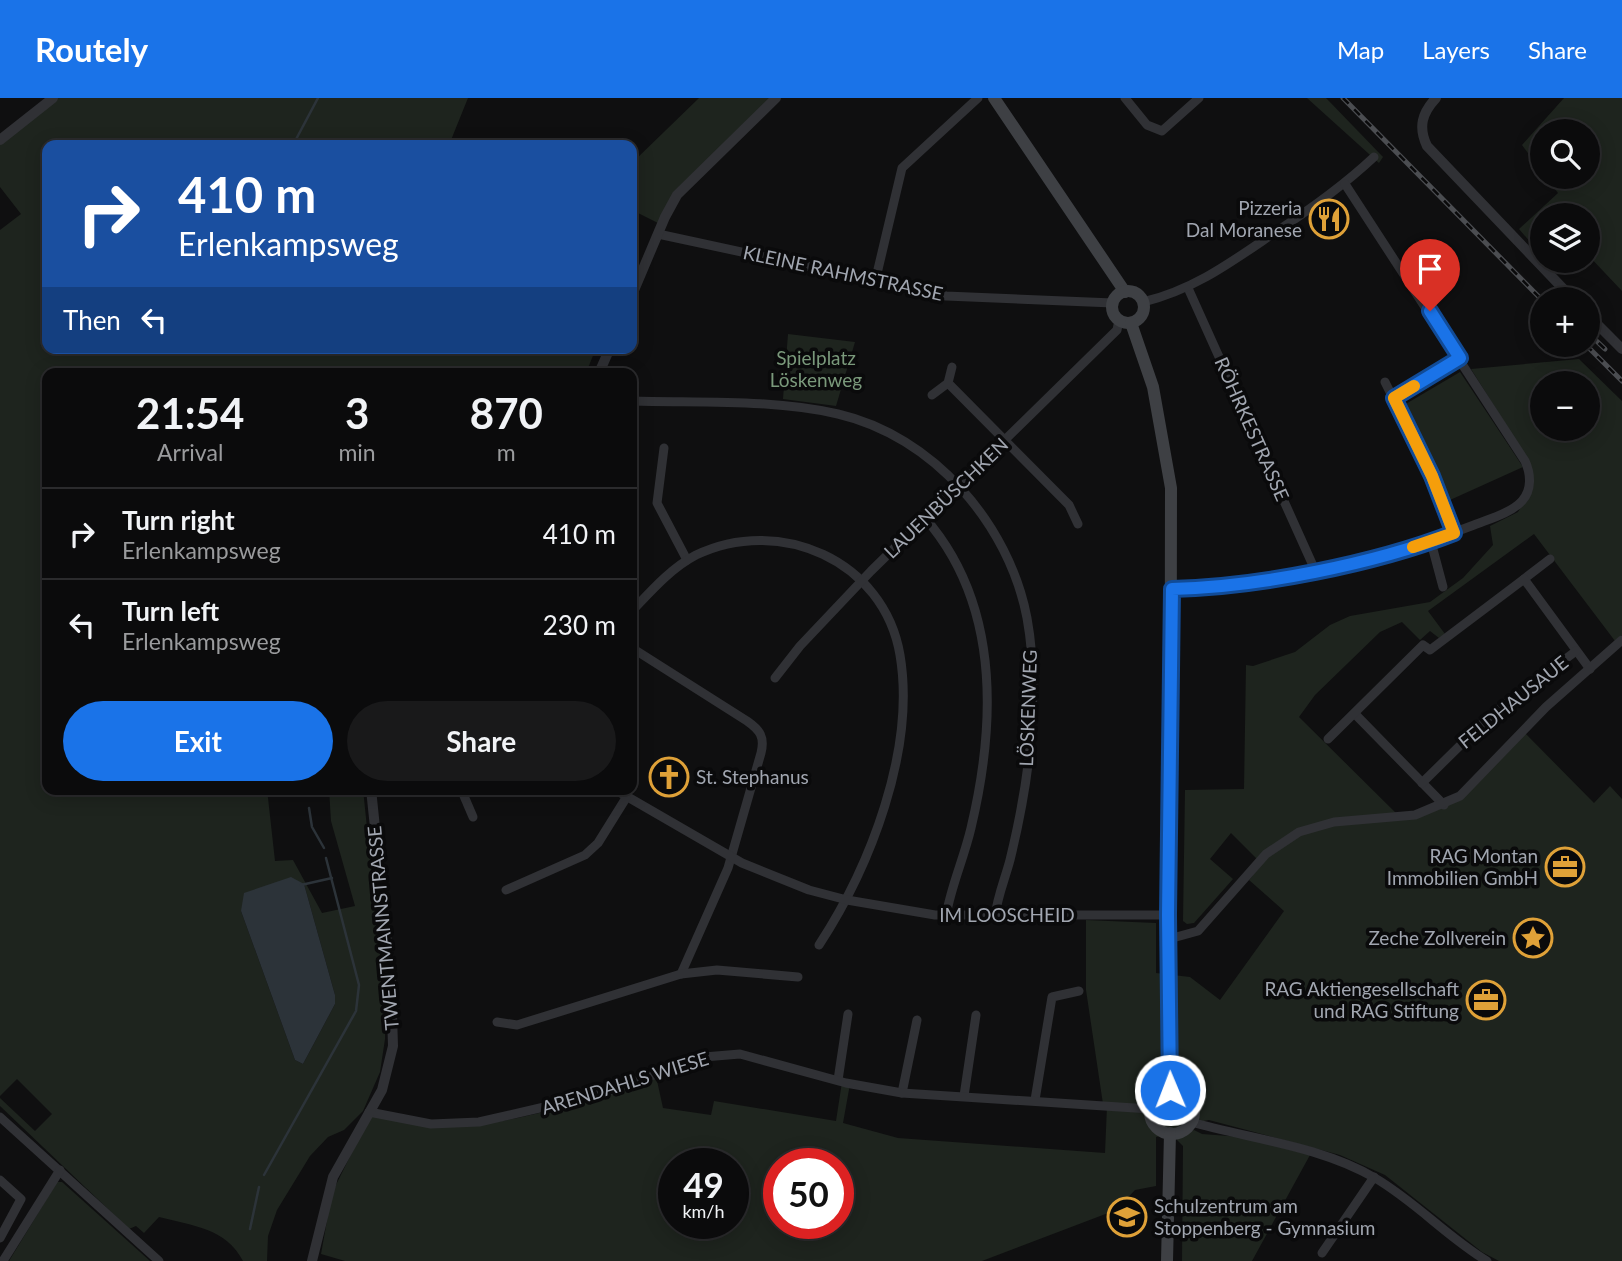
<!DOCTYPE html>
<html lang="en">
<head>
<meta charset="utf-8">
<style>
  :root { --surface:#0b0b0c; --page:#19191a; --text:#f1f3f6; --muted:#9a9b9d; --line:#2b2b2d; --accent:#1a73e8 }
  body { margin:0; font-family:Lato,sans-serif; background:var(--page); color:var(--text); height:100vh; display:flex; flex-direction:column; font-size:26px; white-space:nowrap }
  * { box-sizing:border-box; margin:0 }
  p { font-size:23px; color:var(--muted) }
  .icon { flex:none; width:38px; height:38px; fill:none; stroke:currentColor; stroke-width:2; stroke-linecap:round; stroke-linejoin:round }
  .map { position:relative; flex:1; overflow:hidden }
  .drawer { position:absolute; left:42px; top:270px; width:595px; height:427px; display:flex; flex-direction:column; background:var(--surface); border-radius:14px; box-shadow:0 4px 18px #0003,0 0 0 2px var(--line) }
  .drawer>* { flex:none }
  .hud { position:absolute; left:42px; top:42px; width:595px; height:214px; border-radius:14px; box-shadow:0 4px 18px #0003,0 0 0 2px var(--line); background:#1a4fa0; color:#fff; overflow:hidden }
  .controls { position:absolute; left:1530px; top:21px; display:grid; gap:14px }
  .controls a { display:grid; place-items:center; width:70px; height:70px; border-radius:50%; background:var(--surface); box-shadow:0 4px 18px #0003,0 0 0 2px var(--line); font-size:35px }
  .speed { position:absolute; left:658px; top:1050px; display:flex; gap:14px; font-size:35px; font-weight:700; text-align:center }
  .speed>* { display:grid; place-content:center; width:91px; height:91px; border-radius:50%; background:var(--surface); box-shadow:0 4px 18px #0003,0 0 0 2px var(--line); line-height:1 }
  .speed small { font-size:18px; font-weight:400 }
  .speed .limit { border:10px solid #d22; background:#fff; color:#111 }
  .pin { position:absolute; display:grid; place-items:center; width:60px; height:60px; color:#fff; margin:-72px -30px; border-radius:50% 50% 50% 0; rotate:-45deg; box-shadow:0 0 7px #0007 }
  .pin .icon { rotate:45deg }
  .me { position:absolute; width:77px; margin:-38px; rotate:359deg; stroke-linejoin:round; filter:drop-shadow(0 0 5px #0008) }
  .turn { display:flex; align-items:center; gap:24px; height:147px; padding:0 21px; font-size:32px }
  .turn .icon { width:91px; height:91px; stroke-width:2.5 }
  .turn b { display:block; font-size:49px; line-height:60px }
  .then { display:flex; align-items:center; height:66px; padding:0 21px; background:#0003; gap:14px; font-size:26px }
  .eta { display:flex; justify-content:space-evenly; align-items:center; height:119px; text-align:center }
  .eta b { font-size:42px; font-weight:700; line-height:49px }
  .button { display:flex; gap:14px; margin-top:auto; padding:14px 21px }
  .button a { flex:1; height:80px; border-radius:42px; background:var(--accent); color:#fff; font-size:28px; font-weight:700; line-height:80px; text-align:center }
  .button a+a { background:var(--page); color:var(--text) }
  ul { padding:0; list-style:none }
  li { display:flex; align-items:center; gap:21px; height:91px; padding:0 21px; border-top:2px solid var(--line) }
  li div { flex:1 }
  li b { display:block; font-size:26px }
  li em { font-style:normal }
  header { display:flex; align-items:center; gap:42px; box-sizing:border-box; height:98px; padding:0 35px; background:var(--accent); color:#fff }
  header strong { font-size:33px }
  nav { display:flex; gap:38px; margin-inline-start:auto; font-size:24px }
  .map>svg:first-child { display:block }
  .green { fill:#1e241e; fill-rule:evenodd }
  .water { fill:#2c3339 }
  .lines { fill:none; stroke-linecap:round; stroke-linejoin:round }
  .stream { stroke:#2c3339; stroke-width:2.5 }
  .minor { stroke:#303135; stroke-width:9 }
  .tertiary { stroke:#303135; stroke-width:10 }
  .secondary { stroke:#3e4044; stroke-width:12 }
  .rail-casing { stroke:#4b4d51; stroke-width:5 }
  .rail { stroke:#0a0a0b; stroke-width:2.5; stroke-dasharray:8; stroke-linecap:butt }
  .route-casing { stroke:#114b97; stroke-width:18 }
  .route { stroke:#1a73e8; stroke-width:12 }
  .slow { stroke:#f59e0b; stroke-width:12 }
  .labels { text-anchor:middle; stroke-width:7; stroke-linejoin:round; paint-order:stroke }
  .poi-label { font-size:19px; fill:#a1a6b0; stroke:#0a0a0b; text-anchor:end }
  .street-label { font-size:19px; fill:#a1a6b0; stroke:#0a0a0b }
  .park-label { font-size:19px; fill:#7a997b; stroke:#0a0a0b }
</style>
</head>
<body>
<header>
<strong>Routely</strong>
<nav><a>Map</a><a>Layers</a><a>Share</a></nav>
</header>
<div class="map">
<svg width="1622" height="1163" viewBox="0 0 1622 1163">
  <rect width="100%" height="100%" fill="#0f0f10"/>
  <g class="green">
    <path d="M 56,0 L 468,0 L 449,47 L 47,47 L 47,250 L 596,250 L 586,275 L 47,275 L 47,691 L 267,691 L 275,763 L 293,762 L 322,815 L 355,808 L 331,723 L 329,691 L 363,691 L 385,904 L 385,941 L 380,974 L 363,1013 L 344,1032 L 328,1039 L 310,1058 L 277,1112 L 268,1138 L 267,1163 L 243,1163 C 226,1130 193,1128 159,1119 L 144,1135 L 136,1128 L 129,1131 L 0,1008 L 0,1000 L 35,1033 L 52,1016 L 17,981 L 0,998 L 0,132 L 21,116 L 0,89 L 0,45 ZM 304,786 L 335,897 L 335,906 L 303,966 L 295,962 L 241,813 Z"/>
    <polygon points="699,0 771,0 700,71 660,126 632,112 632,65"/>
    <polygon points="1307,0 1326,0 1383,59 1379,65"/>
    <polygon points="1564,0 1622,0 1622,193 1587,156 1587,117 1542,117 1542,158 1519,131 1558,95 1546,79 1587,79 1587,33 1542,33 1542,74 1522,47"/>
    <polygon points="788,236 855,244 836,308 783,301"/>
    <path d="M 1579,261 L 1622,303 L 1622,537 L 1615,543 L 1534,436 L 1428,513 L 1445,536 L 1439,540 L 1430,533 L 1420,542 L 1402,524 L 1380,534 L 1315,597 L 1299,619 L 1403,722 L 1439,711 L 1525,635 L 1594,705 L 1610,688 L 1622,701 L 1622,1163 L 1499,1163 L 1482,1154 L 1385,1077 L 1340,1057 L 1209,1022 C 1190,1024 1176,1035 1156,1039 L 1156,1088 L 1135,1092 L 1116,1112 L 982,1163 L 345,1163 L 321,1156 L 332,1095 L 371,1016 C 390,1020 410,1027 430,1028 C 500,1033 591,1001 656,978 L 663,1010 L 711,1017 L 714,1003 L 836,1023 L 842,984 L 850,986 L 843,1025 L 898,1040 L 1105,1055 L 1107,1008 L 1103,1006 L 1086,892 L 1086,822 L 1156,825 L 1156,875 L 1190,879 L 1220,902 L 1284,813 L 1249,782 L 1262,766 L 1231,735 L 1210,761 L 1233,781 L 1194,825 L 1187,826 L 1183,823 L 1185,692 L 1244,691 L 1246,567 L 1253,568 L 1295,554 L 1330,527 L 1350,518 L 1430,504 L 1463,480 L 1493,447 L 1490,428 L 1518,414 L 1525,402 L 1528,362 L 1471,271 ZM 1542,285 L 1587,285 L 1587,331 L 1542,331 ZM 674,1066 L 733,1066 L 733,1125 L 674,1125 ZM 779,1066 L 838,1066 L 838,1125 L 779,1125 Z"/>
    <polygon points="1460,274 1523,369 1450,402 1404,307"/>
    <polygon points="1194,1032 1202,1036 1242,1039 1310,1057 1252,1163 1182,1163 1183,1048 1177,1042 1182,1036"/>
    <polygon points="57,1084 62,1084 150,1163 9,1163"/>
  </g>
  <polygon class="water" points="291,779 304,786 335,897 335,906 303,966 295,962 241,813 244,795"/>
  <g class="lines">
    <g class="stream">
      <polyline points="293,47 318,0"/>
      <polyline points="309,710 312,729 324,750"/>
      <polyline points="301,787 332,780"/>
      <polyline points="264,1077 356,913 359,887 326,760"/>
      <polyline points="250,1131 259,1089"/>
    </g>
    <g class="minor">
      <polyline points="1125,0 1147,27 1162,33 1199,0"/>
      <polyline points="658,136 946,198 1113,205"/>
      <polyline points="875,184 902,70 978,0"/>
      <polyline points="1188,190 1315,472"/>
      <path d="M 1143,204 C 1193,192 1230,165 1271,137 C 1308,113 1342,89 1374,59"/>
      <polyline points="1385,284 1432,378 1454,435"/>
      <polyline points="948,285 1069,407 1078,426"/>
      <polyline points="932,297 948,285 952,269"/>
      <polyline points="1394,300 1460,260"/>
      <path d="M 632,303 C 699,305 772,301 838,316 C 933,338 1009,426 1027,520 C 1034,558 1034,598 1031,637 C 1028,679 1020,721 1010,762 C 1005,781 997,799 995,819"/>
      <polyline points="664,350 657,405 687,462"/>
      <path d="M 925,420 C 1000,506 996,625 971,730 C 964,760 951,788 946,818"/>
      <polyline points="1431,444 1443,489"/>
      <polyline points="1524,481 1550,461"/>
      <path d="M 1172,491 C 1271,489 1383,463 1474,427 C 1489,421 1511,415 1522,403 C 1532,392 1531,376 1525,363 L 1345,86"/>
      <path d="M 632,513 C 651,493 671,470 696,457 C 779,417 884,462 900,557 C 916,652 870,769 819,847"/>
      <path d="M 632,550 L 747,623 C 760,632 765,639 761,655 L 728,770 L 681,876"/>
      <polyline points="775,580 800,548 871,473 1117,232 1119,222"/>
      <polyline points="1355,616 1444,707"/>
      <polyline points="1328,641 1423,547 1430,552 1524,481 1590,571"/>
      <polyline points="1422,685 1490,618 1576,553"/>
      <polyline points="461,691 473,719"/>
      <polyline points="614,691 742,765 809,792 847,802 935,817 1168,817"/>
      <polyline points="506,792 585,757 598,745 626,700"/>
      <polyline points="1169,841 1198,833 1266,756 1299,734 1334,724 1415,717 1460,698 1546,609 1622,542"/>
      <polyline points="497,924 517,927 681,876 717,872 798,879"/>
      <polyline points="838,982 848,916"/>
      <polyline points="902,995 917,922"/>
      <polyline points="964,998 976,917"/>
      <polyline points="1035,1002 1052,899 1079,893"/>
      <polyline points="369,1014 431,1026 479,1024 600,996 704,959 740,956 846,985 902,995 1150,1011"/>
      <polyline points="0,1019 159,1163"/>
      <path d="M 1191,1024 C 1251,1041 1321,1048 1375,1080 C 1416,1104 1447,1139 1487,1163"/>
      <polyline points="0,1082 21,1101 0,1140"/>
      <polyline points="1322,1155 1374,1079"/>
      <polyline points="3,1163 60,1072"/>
    </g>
    <g class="tertiary">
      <path d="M 1436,0 C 1422,15 1418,29 1427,48 L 1573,201"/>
      <polyline points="0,42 53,0"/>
      <polyline points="632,197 665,119 677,97 776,0"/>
      <polyline points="1587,216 1622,251"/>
      <polyline points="599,275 610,250"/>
      <polyline points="312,1163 333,1079 382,992 393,948 391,884 371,691"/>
    </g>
    <g class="secondary">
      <polyline points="994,0 1125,194"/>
      <circle cx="1128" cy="209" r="16"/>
      <polyline points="1131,225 1153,289 1171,390 1170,992"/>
      <circle cx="1172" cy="1014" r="22"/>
      <polyline points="1167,1163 1170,1035"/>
    </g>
    <defs>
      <g id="rail">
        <polyline points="1343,0 1542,202"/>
        <polyline points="1587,234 1605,251"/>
        <polyline points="1586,247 1622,283"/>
      </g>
    </defs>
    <use href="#rail" class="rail-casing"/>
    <use href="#rail" class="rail"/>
  </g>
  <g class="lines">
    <defs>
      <path id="route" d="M 1170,992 L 1168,817 L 1172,491 C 1258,489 1374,466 1454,435 L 1432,378 L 1394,300 L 1460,260 L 1430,213"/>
    </defs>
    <use href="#route" class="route-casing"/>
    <use href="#route" class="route"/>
    <polyline class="slow" points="1413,449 1454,435 1432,378 1394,300 1414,288"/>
  </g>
  <defs>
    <symbol id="restaurant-ring" viewBox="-11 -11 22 22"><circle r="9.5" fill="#0a0a0b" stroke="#dfa138" stroke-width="1.5"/><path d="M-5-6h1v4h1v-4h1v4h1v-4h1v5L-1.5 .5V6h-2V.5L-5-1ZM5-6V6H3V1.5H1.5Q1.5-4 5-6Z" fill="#dfa138"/></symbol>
    <symbol id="church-ring" viewBox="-11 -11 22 22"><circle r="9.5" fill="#0a0a0b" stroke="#dfa138" stroke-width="1.5"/><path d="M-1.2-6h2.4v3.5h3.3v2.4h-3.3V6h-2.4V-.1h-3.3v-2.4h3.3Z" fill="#dfa138"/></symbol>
    <symbol id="office-ring" viewBox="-11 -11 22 22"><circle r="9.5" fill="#0a0a0b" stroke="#dfa138" stroke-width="1.5"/><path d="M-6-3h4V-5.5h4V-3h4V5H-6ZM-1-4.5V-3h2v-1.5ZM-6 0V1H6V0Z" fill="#dfa138"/></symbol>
    <symbol id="sight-ring" viewBox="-11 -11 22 22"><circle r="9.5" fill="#0a0a0b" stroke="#dfa138" stroke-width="1.5"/><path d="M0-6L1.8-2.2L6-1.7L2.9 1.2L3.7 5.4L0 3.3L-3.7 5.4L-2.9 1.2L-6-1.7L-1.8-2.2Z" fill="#dfa138"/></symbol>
    <symbol id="school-ring" viewBox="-11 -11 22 22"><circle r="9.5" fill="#0a0a0b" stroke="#dfa138" stroke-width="1.5"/><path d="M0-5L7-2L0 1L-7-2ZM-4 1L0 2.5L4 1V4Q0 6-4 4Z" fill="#dfa138"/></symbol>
  </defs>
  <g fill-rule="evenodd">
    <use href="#restaurant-ring" x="1307" y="99" width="44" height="44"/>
    <use href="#church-ring" x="647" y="657" width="44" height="44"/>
    <use href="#office-ring" x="1543" y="747" width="44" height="44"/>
    <use href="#sight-ring" x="1511" y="818" width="44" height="44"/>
    <use href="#office-ring" x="1464" y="880" width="44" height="44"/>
    <use href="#school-ring" x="1105" y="1097" width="44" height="44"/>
  </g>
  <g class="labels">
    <g class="poi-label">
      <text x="1302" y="117">Pizzeria<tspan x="1302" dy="22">Dal Moranese</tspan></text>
      <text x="696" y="686" text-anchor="start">St. Stephanus</text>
      <text x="1538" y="765">RAG Montan<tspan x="1538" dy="22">Immobilien GmbH</tspan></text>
      <text x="1506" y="847">Zeche Zollverein</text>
      <text x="1459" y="898">RAG Aktiengesellschaft<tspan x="1459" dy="22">und RAG Stiftung</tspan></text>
      <text x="1154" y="1115" text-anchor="start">Schulzentrum am<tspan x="1154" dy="22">Stoppenberg - Gymnasium</tspan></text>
    </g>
    <g class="street-label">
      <text transform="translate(843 175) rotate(12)" y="7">KLEINE RAHMSTRASSE</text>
      <text transform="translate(1252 331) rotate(66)" y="7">RÖHRKESTRASSE</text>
      <text transform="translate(946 400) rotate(-44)" y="7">LAUENBÜSCHKEN</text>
      <text transform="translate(1513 604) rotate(-39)" y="7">FELDHAUSAUE</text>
      <text transform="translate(1028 610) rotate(-88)" y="7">LÖSKENWEG</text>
      <text x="1007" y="824">IM LOOSCHEID</text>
      <text transform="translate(383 830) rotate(-95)" y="7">TWENTMANNSTRASSE</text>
      <text transform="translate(625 985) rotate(-17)" y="7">ARENDAHLS WIESE</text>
    </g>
    <g class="park-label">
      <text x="816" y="267">Spielplatz<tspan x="816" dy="22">Löskenweg</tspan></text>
    </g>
  </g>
</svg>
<div class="controls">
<a><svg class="icon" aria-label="search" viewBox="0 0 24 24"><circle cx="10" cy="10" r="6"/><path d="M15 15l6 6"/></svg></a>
<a><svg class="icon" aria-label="layers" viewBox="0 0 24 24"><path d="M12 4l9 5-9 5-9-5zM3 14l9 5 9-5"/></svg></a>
<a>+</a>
<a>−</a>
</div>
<div class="speed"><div>49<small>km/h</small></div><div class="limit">50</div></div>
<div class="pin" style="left:1430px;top:213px;background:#d93025"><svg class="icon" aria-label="arrive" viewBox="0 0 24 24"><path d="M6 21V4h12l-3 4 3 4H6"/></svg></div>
<svg class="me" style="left:1170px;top:992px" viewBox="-20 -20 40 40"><circle r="17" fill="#1a73e8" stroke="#fff" stroke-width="3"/><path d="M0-11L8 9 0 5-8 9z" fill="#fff"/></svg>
<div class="hud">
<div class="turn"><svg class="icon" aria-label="right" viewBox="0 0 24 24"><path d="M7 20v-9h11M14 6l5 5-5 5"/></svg><div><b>410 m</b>Erlenkampsweg</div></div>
<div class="then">Then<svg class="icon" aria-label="left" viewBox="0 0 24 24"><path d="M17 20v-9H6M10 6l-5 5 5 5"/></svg></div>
</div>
<section class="drawer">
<div class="eta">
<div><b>21:54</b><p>Arrival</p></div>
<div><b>3</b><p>min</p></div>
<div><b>870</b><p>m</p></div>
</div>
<ul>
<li><svg class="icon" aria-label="right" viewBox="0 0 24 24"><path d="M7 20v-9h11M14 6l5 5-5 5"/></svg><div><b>Turn right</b><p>Erlenkampsweg</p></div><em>410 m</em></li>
<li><svg class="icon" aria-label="left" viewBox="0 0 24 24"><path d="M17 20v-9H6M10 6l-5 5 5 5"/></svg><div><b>Turn left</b><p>Erlenkampsweg</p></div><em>230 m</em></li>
</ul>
<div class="button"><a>Exit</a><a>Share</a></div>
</section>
</div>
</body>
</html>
